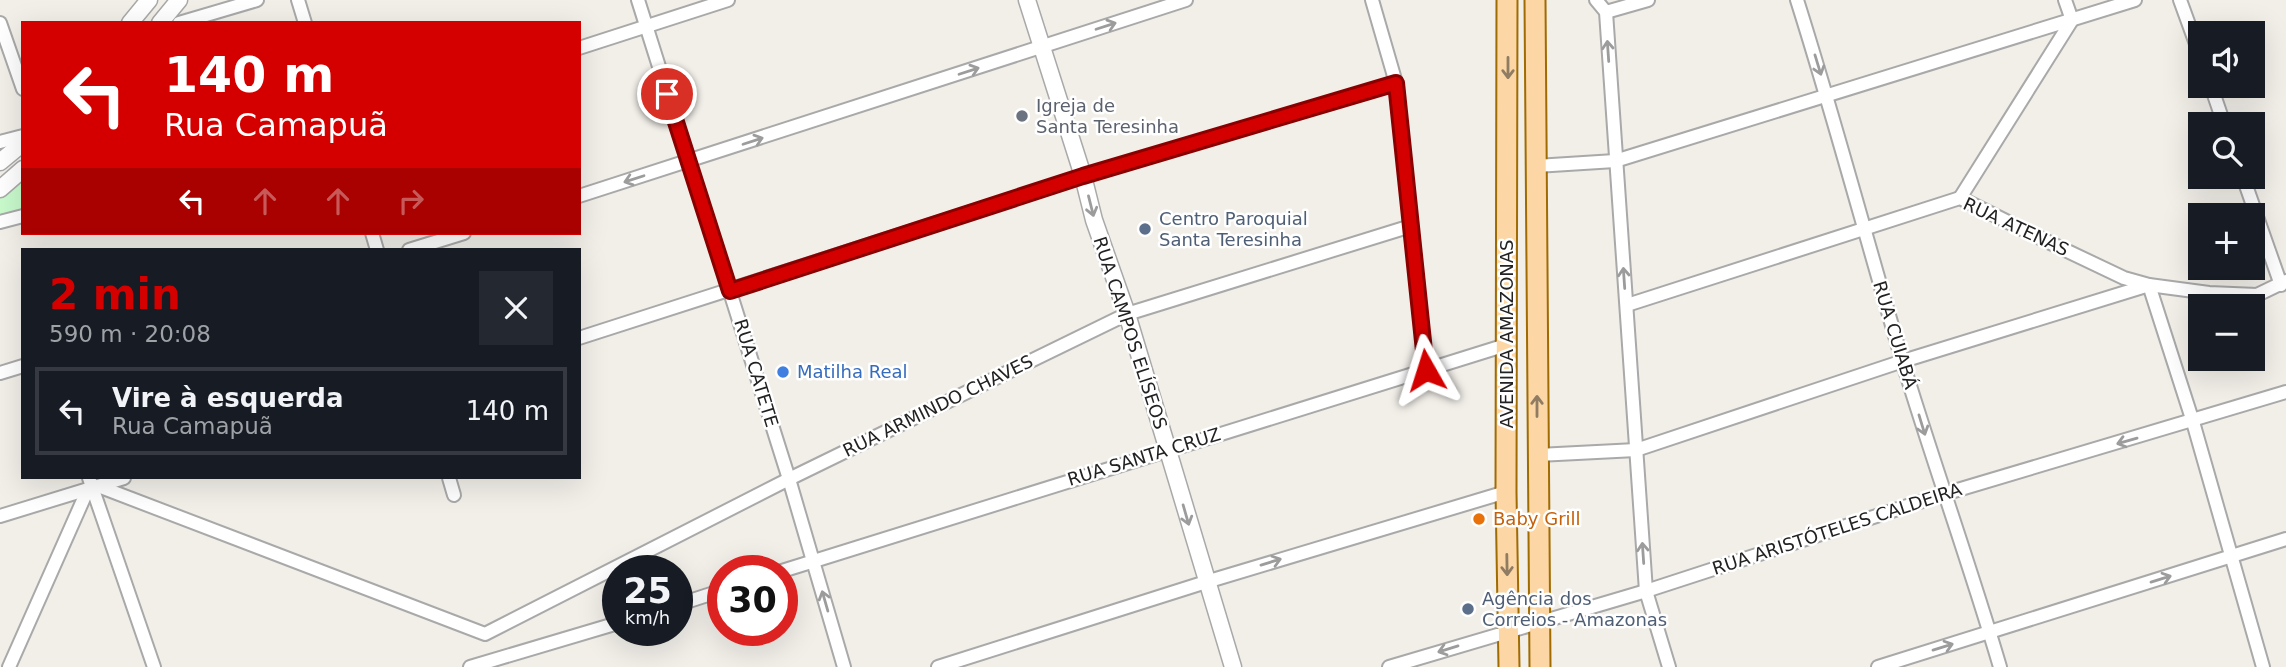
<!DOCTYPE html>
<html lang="pt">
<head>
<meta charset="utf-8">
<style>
  :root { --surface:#171b24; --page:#242831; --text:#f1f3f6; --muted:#9ea1a6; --line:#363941; --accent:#d40000 }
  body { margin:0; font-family:"DejaVu Sans",sans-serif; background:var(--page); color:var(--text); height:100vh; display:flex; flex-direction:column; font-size:26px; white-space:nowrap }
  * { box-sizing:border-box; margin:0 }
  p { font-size:23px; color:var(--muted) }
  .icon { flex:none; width:38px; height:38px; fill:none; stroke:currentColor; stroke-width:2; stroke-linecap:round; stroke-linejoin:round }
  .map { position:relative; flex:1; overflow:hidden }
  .panel { position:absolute; left:21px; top:248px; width:560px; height:231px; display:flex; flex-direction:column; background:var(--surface); border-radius:0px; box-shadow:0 7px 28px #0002 }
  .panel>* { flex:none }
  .guide { position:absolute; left:21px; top:21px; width:560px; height:214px; border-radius:0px; box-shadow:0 7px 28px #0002; background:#d40000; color:#fff; overflow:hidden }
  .buttons { position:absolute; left:2188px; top:21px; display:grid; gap:14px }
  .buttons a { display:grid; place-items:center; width:77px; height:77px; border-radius:0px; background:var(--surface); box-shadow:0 7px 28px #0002; font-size:35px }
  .speed { position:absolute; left:602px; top:555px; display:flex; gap:14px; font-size:35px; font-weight:700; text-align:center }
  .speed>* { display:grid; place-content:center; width:91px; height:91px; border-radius:50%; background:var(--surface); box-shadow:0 7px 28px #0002; line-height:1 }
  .speed small { font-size:18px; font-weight:400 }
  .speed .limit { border:10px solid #d22; background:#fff; color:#111 }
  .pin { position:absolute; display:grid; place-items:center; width:60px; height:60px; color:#fff; margin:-30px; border:4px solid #fff; border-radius:50%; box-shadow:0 2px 7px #0007 }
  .me { position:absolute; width:77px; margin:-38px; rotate:354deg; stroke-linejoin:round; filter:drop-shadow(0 0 5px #0008) }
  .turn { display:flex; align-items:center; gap:24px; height:147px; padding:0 28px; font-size:32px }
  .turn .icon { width:91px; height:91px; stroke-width:2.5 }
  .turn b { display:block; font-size:49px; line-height:60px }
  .lanes { display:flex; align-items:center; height:66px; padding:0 28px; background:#0003; justify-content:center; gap:35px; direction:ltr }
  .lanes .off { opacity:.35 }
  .round { display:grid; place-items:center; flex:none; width:74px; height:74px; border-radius:0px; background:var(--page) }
  .summary { display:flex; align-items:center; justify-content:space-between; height:119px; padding:0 28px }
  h1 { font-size:42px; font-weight:800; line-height:52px; color:var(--accent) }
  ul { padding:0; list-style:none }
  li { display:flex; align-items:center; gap:21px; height:88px; margin:0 14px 10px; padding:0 14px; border:4px solid var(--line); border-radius:0px }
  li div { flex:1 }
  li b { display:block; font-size:26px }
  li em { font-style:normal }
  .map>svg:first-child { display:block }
  .park { fill:#c8facc }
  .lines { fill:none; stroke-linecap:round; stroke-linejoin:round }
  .minor-casing { stroke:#a9a9a9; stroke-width:16 }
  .tertiary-casing { stroke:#a9a9a9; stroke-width:19 }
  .primary-casing { stroke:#a06b00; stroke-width:23 }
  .minor { stroke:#fff; stroke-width:12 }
  .tertiary { stroke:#fff; stroke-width:16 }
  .primary { stroke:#fcd6a4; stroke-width:19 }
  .oneway { stroke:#9c9c9c }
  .oneway2 { stroke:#8f7c63 }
  .route-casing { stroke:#8a0000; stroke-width:18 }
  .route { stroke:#d40000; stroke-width:12 }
  .worship-dot { fill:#6b7280; stroke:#fff; stroke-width:2.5 }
  .service-dot { fill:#5c6f8a; stroke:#fff; stroke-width:2.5 }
  .shop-dot { fill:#3f7fe0; stroke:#fff; stroke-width:2.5 }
  .food-dot { fill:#e8710a; stroke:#fff; stroke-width:2.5 }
  .labels { text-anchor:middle; stroke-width:5; stroke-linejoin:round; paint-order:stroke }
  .worship-label { font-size:18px; fill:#5b616d; stroke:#fff; text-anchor:start }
  .service-label { font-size:18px; fill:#4e5e75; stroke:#fff; text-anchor:start }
  .street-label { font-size:18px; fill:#222; stroke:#fff }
  .shop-label { font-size:18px; fill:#366cbe; stroke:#fff; text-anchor:start }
  .food-label { font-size:18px; fill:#c56008; stroke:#fff; text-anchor:start }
</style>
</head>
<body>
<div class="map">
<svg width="2286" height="667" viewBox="0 0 2286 667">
  <rect width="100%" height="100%" fill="#f2efe9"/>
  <polygon class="park" points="23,178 23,218 0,221 0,196"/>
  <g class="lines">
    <defs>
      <g id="minor">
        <polyline points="298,0 305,23"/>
        <polyline points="638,0 789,479 844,667"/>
        <polyline points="1372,0 1396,83 1426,370"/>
        <polyline points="1596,0 1606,12 1646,591 1669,667"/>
        <path d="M 1797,0 C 1835,120 1867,242 1903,363 C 1934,465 1970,565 2000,667"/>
        <polyline points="2180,0 2200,55"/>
        <polyline points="1606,12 1648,0"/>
        <polyline points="0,23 23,89"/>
        <polyline points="179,23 257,0"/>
        <polyline points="579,48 728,0"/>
        <polyline points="2211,86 2224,124"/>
        <polyline points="0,142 23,136"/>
        <polyline points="1536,166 1615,161 2135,0"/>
        <polyline points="2243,177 2281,285"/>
        <polyline points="579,196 1186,0"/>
        <polyline points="1960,198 2072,20 2065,0"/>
        <polyline points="0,222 23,216"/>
        <polyline points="372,233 377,250"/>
        <polyline points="409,250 464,233"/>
        <polyline points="1627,305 1960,198 2042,239 2124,278 2149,285 2209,293 2257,295 2286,281"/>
        <polyline points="579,338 1083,176 1396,83"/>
        <polyline points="0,373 23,366"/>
        <polyline points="1538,455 1636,450 1903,361 2149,285 2193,422 2263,667"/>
        <polyline points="89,478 154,667"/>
        <polyline points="449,478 454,495"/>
        <polyline points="98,486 485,634 789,479 1127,314 1411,226"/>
        <polyline points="0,516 124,478"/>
        <polyline points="782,571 1506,345"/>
        <polyline points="677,605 723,590"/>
        <polyline points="9,667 88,489"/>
        <polyline points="470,667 618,623"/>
        <polyline points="938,667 1206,582 1506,492"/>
        <polyline points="1389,667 1646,591 1944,494 2286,392"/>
        <polyline points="1878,667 2286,539"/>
      </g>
      <g id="tertiary">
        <polyline points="1027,0 1083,176 1094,220 1127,314 1233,667"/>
        <polyline points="130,23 149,0"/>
        <polyline points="160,23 179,0"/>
        <polyline points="0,162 23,143"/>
        <polyline points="0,189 23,169"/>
      </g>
      <g id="primary">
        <polyline points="1507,0 1506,492 1509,667"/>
        <polyline points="1535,0 1540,667"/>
      </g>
    </defs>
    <use href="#minor" class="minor-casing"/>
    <use href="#tertiary" class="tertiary-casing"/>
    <use href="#primary" class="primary-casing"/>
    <use href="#minor" class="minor"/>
    <use href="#tertiary" class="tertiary"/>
    <use href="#primary" class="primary"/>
  </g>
  <defs><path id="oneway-shaft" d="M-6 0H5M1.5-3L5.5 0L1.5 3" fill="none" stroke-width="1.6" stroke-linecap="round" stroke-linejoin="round" transform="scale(1.75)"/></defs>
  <g class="oneway">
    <use href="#oneway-shaft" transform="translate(1106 26) rotate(-18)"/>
    <use href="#oneway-shaft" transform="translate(1608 51) rotate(-94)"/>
    <use href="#oneway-shaft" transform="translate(1818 65) rotate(73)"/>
    <use href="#oneway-shaft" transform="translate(969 71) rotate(-18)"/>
    <use href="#oneway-shaft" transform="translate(753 141) rotate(-18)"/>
    <use href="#oneway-shaft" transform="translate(634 179) rotate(162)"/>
    <use href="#oneway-shaft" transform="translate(1091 206) rotate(76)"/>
    <use href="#oneway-shaft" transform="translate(1624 278) rotate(-94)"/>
    <use href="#oneway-shaft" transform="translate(1922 425) rotate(73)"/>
    <use href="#oneway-shaft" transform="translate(2127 441) rotate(164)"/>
    <use href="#oneway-shaft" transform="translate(1186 515) rotate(74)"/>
    <use href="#oneway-shaft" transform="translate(1643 553) rotate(-94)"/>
    <use href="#oneway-shaft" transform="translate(1271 562) rotate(-17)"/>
    <use href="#oneway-shaft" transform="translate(2161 579) rotate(-17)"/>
    <use href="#oneway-shaft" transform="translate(825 601) rotate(-106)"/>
    <use href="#oneway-shaft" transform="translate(1943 647) rotate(-17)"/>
    <use href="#oneway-shaft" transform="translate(1448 649) rotate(163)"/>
  </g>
  <g class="oneway2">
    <use href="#oneway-shaft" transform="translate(1508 68) rotate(90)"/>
    <use href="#oneway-shaft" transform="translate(1537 406) rotate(-90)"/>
    <use href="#oneway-shaft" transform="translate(1507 565) rotate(89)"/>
  </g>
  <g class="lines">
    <defs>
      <polyline id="route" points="667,94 730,291 1083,176 1396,83 1426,370"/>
    </defs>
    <use href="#route" class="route-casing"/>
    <use href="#route" class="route"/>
  </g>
  <circle class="worship-dot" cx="1022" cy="116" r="7"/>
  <g class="service-dot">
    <circle cx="1145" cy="229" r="7"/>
    <circle cx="1468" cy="609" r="7"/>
  </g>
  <circle class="shop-dot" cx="783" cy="372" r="7"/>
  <circle class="food-dot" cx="1479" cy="519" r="7"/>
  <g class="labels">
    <g class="worship-label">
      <text x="1036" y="112">Igreja de<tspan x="1036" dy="21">Santa Teresinha</tspan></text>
    </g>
    <g class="service-label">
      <text x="1159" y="225">Centro Paroquial<tspan x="1159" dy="21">Santa Teresinha</tspan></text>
      <text x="1482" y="605">Agência dos<tspan x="1482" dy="21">Correios - Amazonas</tspan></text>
    </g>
    <g class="street-label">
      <text transform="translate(2016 227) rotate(25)" y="6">RUA ATENAS</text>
      <text transform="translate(1130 333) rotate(72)" y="6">RUA CAMPOS ELÍSEOS</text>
      <text transform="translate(1507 334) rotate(-90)" y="6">AVENIDA AMAZONAS</text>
      <text transform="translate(1895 335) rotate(73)" y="6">RUA CUIABÁ</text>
      <text transform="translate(756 373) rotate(73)" y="6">RUA CATETE</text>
      <text transform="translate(938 406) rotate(-26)" y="6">RUA ARMINDO CHAVES</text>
      <text transform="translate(1144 457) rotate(-17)" y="6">RUA SANTA CRUZ</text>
      <text transform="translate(1837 529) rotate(-18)" y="6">RUA ARISTÓTELES CALDEIRA</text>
    </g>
    <g class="shop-label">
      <text x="797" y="378">Matilha Real</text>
    </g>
    <g class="food-label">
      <text x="1493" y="525">Baby Grill</text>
    </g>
  </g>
</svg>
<div class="buttons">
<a><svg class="icon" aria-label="sound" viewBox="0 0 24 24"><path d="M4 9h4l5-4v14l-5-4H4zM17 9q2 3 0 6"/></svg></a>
<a><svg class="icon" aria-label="search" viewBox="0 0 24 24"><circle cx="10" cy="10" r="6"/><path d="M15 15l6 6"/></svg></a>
<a>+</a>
<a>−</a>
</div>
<div class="speed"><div>25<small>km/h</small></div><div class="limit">30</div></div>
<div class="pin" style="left:667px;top:94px;background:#d93025"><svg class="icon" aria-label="arrive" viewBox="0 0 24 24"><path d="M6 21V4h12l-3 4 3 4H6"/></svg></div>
<svg class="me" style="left:1426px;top:370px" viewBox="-20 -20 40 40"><path d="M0-17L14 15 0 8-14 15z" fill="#d40000" stroke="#fff" stroke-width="4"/></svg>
<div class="guide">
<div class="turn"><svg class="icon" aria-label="left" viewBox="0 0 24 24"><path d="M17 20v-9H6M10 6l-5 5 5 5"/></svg><div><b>140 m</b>Rua Camapuã</div></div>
<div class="lanes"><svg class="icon" aria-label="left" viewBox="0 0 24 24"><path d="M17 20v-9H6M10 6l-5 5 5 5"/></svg><svg class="icon off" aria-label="ahead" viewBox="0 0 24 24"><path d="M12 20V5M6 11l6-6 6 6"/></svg><svg class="icon off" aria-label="ahead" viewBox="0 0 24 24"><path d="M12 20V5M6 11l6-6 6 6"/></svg><svg class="icon off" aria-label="right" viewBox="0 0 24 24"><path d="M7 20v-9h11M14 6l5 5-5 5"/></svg></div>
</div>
<section class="panel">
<div class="summary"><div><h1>2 min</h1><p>590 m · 20:08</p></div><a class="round"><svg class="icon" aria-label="close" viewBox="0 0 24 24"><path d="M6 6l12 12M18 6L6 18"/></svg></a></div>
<ul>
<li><svg class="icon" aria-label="left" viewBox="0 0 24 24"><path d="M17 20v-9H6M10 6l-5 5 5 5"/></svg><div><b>Vire à esquerda</b><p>Rua Camapuã</p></div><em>140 m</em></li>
</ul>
</section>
</div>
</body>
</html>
